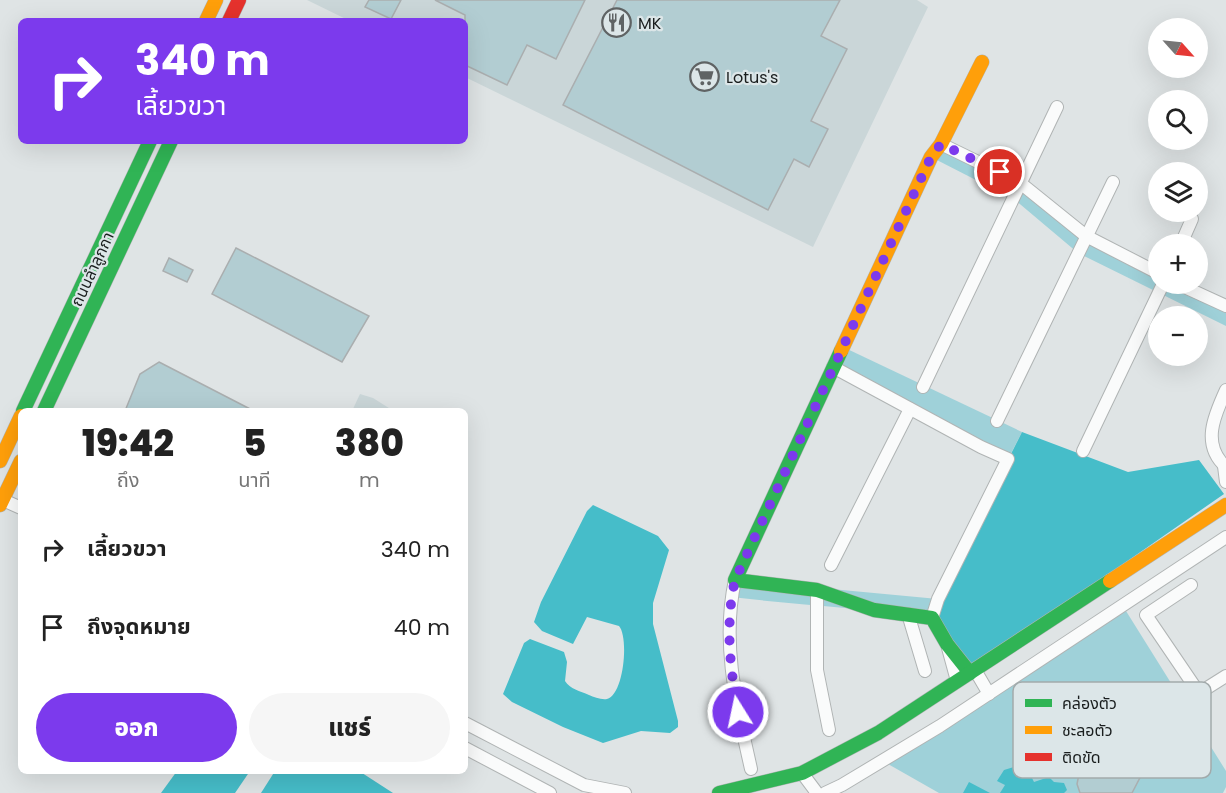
<!DOCTYPE html>
<html lang="th">
<head>
<meta charset="utf-8">
<style>
  :root { --surface:#fff; --page:#f6f6f6; --text:#222; --muted:#767676; --accent:#7c3aed }
  body { margin:0; font-family:Poppins,"Noto Sans Thai",sans-serif; background:var(--page); color:var(--text); height:100vh; display:flex; flex-direction:column; font-size:22px; white-space:nowrap }
  * { box-sizing:border-box; margin:0 }
  p { font-size:20px; color:var(--muted) }
  .icon { flex:none; width:33px; height:33px; fill:none; stroke:currentColor; stroke-width:2; stroke-linecap:round; stroke-linejoin:round }
  .map { position:relative; flex:1; overflow:hidden }
  .details { position:absolute; left:18px; top:408px; width:450px; height:366px; display:flex; flex-direction:column; background:var(--surface); border-radius:9px; box-shadow:0 6px 24px #0002 }
  .details>* { flex:none }
  .banner { position:absolute; left:18px; top:18px; width:450px; height:126px; border-radius:9px; box-shadow:0 6px 24px #0002; background:#7c3aed; color:#fff; overflow:hidden }
  .needle { width:39px; rotate:117deg }
  .controls { position:absolute; left:1148px; top:18px; display:grid; gap:12px }
  .controls a { display:grid; place-items:center; width:60px; height:60px; border-radius:50%; background:var(--surface); box-shadow:0 6px 24px #0002; font-size:30px }
  .pin { position:absolute; display:grid; place-items:center; width:51px; height:51px; color:#fff; margin:-26px; border:3px solid #fff; border-radius:50%; box-shadow:0 2px 6px #0007 }
  .me { position:absolute; width:66px; margin:-33px; rotate:350deg; stroke-linejoin:round; filter:drop-shadow(0 0 4px #0008) }
  .turn { display:flex; align-items:center; gap:21px; height:126px; padding:0 18px; font-size:27px }
  .turn .icon { width:78px; height:78px; stroke-width:2.5 }
  .turn b { display:block; font-size:42px; line-height:51px }
  .eta { display:flex; justify-content:space-evenly; align-items:center; height:102px; text-align:center }
  .eta b { font-size:36px; font-weight:800; line-height:42px }
  .button { display:flex; gap:12px; margin-top:auto; padding:12px 18px }
  .button a { flex:1; height:69px; border-radius:36px; background:var(--accent); color:#fff; font-size:24px; font-weight:800; line-height:69px; text-align:center }
  .button a+a { background:var(--page); color:var(--text) }
  ul { padding:0; list-style:none }
  li { display:flex; align-items:center; gap:18px; height:78px; padding:0 18px }
  li div { flex:1 }
  li b { display:block; font-size:22px }
  li em { font-style:normal }
  .map>svg:first-child { display:block }
  .built { fill:#cad6d8 }
  .green { fill:#9fd1d9 }
  .water { fill:#46bdc9 }
  .building { fill:#b2cdd2; stroke:#aaaeaf; stroke-width:1.5 }
  .lines { fill:none; stroke-linecap:round; stroke-linejoin:round }
  .street-casing { stroke:#b0b4b4; stroke-width:14 }
  .fast-casing { stroke:#b0b4b4; stroke-width:15 }
  .slow-casing { stroke:#b0b4b4; stroke-width:15 }
  .jam-casing { stroke:#b0b4b4; stroke-width:15 }
  .street { stroke:#fafbfb; stroke-width:12 }
  .fast { stroke:#30b455; stroke-width:14 }
  .slow { stroke:#ff9f0a; stroke-width:14 }
  .jam { stroke:#e5322d; stroke-width:14 }
  .route { stroke:#7c3aed; stroke-width:10; stroke-dasharray:0 18 }
  .labels { text-anchor:middle; stroke-width:4.5; stroke-linejoin:round; paint-order:stroke }
  .poi-label { font-size:16px; fill:#1a1e1e; stroke:#dce6e8; text-anchor:start }
  .street-label { font-size:16px; fill:#1a1e1e; stroke:#dce6e8 }
  .key { fill:#dce6e8; stroke:#a2aaab; stroke-width:1.5 }
  .key-label { font-size:16px; fill:#1a1e1e }
</style>
</head>
<body>
<div class="map">
<svg width="1226" height="793" viewBox="0 0 1226 793">
  <rect width="100%" height="100%" fill="#dfe4e5"/>
  <g class="built">
    <polygon points="307,0 917,0 928,7 813,247 465,77 465,21 350,21"/>
    <polygon points="360,394 373,398 392,410 352,411"/>
  </g>
  <g class="green">
    <polygon points="941,144 1019,182 1086,236 1158,273 1158,284 1178,284 1226,306 1226,326 1078,253 1015,200 931,157"/>
    <polygon points="843,347 1022,432 1008,459 833,367"/>
    <path d="M 735,580 L 938,599 L 932,618 C 866,608 798,605 731,597 Z"/>
    <polygon points="1126,611 1226,771 1226,787 1223,793 939,793 888,764"/>
  </g>
  <g class="water">
    <polygon points="1022,432 1128,472 1199,460 1224,494 969,671 937,620 938,599"/>
    <path d="M 593,505 L 658,536 L 669,550 L 653,603 L 653,624 L 678,721 L 678,727 L 670,733 L 641,731 L 603,743 L 563,727 L 512,702 L 503,694 L 524,643 L 530,639 L 564,652 L 567,662 L 565,681 C 570,689 580,691 589,695 C 594,697 601,700 607,699 C 624,695 629,637 619,626 L 587,617 L 573,644 L 542,631 L 534,622 L 541,602 L 587,511 Z"/>
    <polygon points="1024,764 1032,767 1028,776 1031,776 1034,782 1049,777 1054,782 1064,783 1067,790 1064,793 1000,793 1005,785 997,781 1004,770"/>
    <polygon points="177,771 250,771 235,793 161,793"/>
    <polygon points="275,771 359,771 393,793 261,793"/>
    <polygon points="969,782 990,793 963,793"/>
  </g>
  <g class="building">
    <polygon points="369,0 401,0 391,19 365,7"/>
    <polygon points="435,0 585,0 556,59 527,45 507,85 465,65 465,15"/>
    <polygon points="617,0 840,0 821,36 847,49 811,121 828,129 809,167 794,159 768,210 563,105"/>
    <polygon points="236,248 369,316 342,362 212,294"/>
    <polygon points="169,258 193,270 187,282 163,271"/>
    <polygon points="159,362 254,411 125,411 140,374"/>
    <polygon points="1105,688 1125,698 1123,703 1145,714 1148,708 1170,720 1132,793 1080,793 1077,784 1079,774 1087,759 1072,752 1085,725 1067,715 1075,701 1093,711"/>
  </g>
  <g class="lines">
    <defs>
      <g id="street">
        <polyline points="941,144 1019,182 1086,236 1158,273"/>
        <polyline points="1181,244 1192,219"/>
        <polyline points="1178,284 1226,306"/>
        <polyline points="833,367 981,447 1008,459 938,599 932,618"/>
        <polyline points="923,387 1057,107"/>
        <path d="M 1226,390 C 1214,416 1201,445 1226,467"/>
        <polyline points="997,421 1113,182"/>
        <polyline points="1083,451 1163,284"/>
        <polyline points="1224,466 1226,482"/>
        <polyline points="3,500 21,508"/>
        <polyline points="831,565 910,409"/>
        <path d="M 735,580 C 721,644 737,706 751,769"/>
        <polyline points="1191,585 1146,615 1199,693 1226,676"/>
        <polyline points="817,590 817,670 829,730"/>
        <polyline points="908,614 925,671"/>
        <polyline points="948,648 957,681"/>
        <polyline points="975,670 989,694"/>
        <polyline points="465,723 584,785 625,793"/>
        <polyline points="465,748 550,793"/>
        <polyline points="802,773 817,793"/>
        <polyline points="825,793 842,785 940,726 1226,537"/>
      </g>
      <g id="fast">
        <polyline points="841,351 735,580 817,590 874,610 932,618 947,644 970,673"/>
        <polyline points="23,411 150,141"/>
        <polyline points="44,411 171,141"/>
        <polyline points="719,793 802,773 878,733 1110,581"/>
      </g>
      <g id="slow">
        <polyline points="206,21 216,0"/>
        <polyline points="841,351 931,157 941,144 982,62"/>
        <polyline points="0,461 21,416"/>
        <polyline points="0,505 21,461"/>
        <polyline points="1110,581 1226,505"/>
      </g>
      <polyline id="jam" points="229,21 239,0"/>
    </defs>
    <use href="#street" class="street-casing"/>
    <use href="#fast" class="fast-casing"/>
    <use href="#slow" class="slow-casing"/>
    <use href="#jam" class="jam-casing"/>
    <use href="#street" class="street"/>
    <use href="#fast" class="fast"/>
    <use href="#slow" class="slow"/>
    <use href="#jam" class="jam"/>
  </g>
  <g class="lines">
    <path class="route" d="M 738,712 C 730,668 725,624 735,580 L 931,157 L 941,144 L 1000,172"/>
  </g>
  <defs>
    <symbol id="restaurant-ring" viewBox="-11 -11 22 22"><circle r="9.5" fill="#dce6e8" stroke="#5f6364" stroke-width="1.5"/><path d="M-5-6h1v4h1v-4h1v4h1v-4h1v5L-1.5 .5V6h-2V.5L-5-1ZM5-6V6H3V1.5H1.5Q1.5-4 5-6Z" fill="#5f6364"/></symbol>
    <symbol id="supermarket-ring" viewBox="-11 -11 22 22"><circle r="9.5" fill="#dce6e8" stroke="#5f6364" stroke-width="1.5"/><path d="M-6-5.5h2.5l.6 2H6L4.5 2H-2.5L-4.4-4H-6ZM-1.5 3.2a1.3 1.3 0 1 0 .1 0ZM3 3.2a1.3 1.3 0 1 0 .1 0Z" fill="#5f6364"/></symbol>
  </defs>
  <g fill-rule="evenodd">
    <use href="#restaurant-ring" x="600" y="6" width="33" height="33"/>
    <use href="#supermarket-ring" x="688" y="60" width="33" height="33"/>
  </g>
  <g class="labels">
    <g class="poi-label">
      <text x="638" y="29">MK</text>
      <text x="726" y="83">Lotus's</text>
    </g>
    <g class="street-label">
      <text transform="translate(92 269) rotate(-65)" y="6">ถนนลำลูกกา</text>
    </g>
  </g>
  <rect x="1013" y="682" width="198" height="96" rx="9" class="key"/>
  <rect x="1025" y="699" width="27" height="8" fill="#30b455"/>
  <rect x="1025" y="726" width="27" height="8" fill="#ff9f0a"/>
  <rect x="1025" y="753" width="27" height="8" fill="#e5322d"/>
  <g class="key-label">
    <text x="1062" y="709">คล่องตัว</text>
    <text x="1062" y="736">ชะลอตัว</text>
    <text x="1062" y="763">ติดขัด</text>
  </g>
</svg>
<div class="controls">
<a><svg class="needle" viewBox="-14 -14 28 28"><path d="M0-13l5 13h-10z" fill="#e53935"/><path d="M0 13l5-13h-10z" fill="#767676"/></svg></a>
<a><svg class="icon" aria-label="search" viewBox="0 0 24 24"><circle cx="10" cy="10" r="6"/><path d="M15 15l6 6"/></svg></a>
<a><svg class="icon" aria-label="layers" viewBox="0 0 24 24"><path d="M12 4l9 5-9 5-9-5zM3 14l9 5 9-5"/></svg></a>
<a>+</a>
<a>−</a>
</div>
<div class="pin" style="left:1000px;top:172px;background:#d93025"><svg class="icon" aria-label="arrive" viewBox="0 0 24 24"><path d="M6 21V4h12l-3 4 3 4H6"/></svg></div>
<svg class="me" style="left:738px;top:712px" viewBox="-20 -20 40 40"><circle r="17" fill="#7c3aed" stroke="#fff" stroke-width="3"/><path d="M0-11L8 9 0 5-8 9z" fill="#fff"/></svg>
<div class="banner">
<div class="turn"><svg class="icon" aria-label="right" viewBox="0 0 24 24"><path d="M7 20v-9h11M14 6l5 5-5 5"/></svg><div><b>340 m</b>เลี้ยวขวา</div></div>
</div>
<section class="details">
<div class="eta">
<div><b>19:42</b><p>ถึง</p></div>
<div><b>5</b><p>นาที</p></div>
<div><b>380</b><p>m</p></div>
</div>
<ul>
<li><svg class="icon" aria-label="right" viewBox="0 0 24 24"><path d="M7 20v-9h11M14 6l5 5-5 5"/></svg><div><b>เลี้ยวขวา</b></div><em>340 m</em></li>
<li><svg class="icon" aria-label="arrive" viewBox="0 0 24 24"><path d="M6 21V4h12l-3 4 3 4H6"/></svg><div><b>ถึงจุดหมาย</b></div><em>40 m</em></li>
</ul>
<div class="button"><a>ออก</a><a>แชร์</a></div>
</section>
</div>
</body>
</html>
